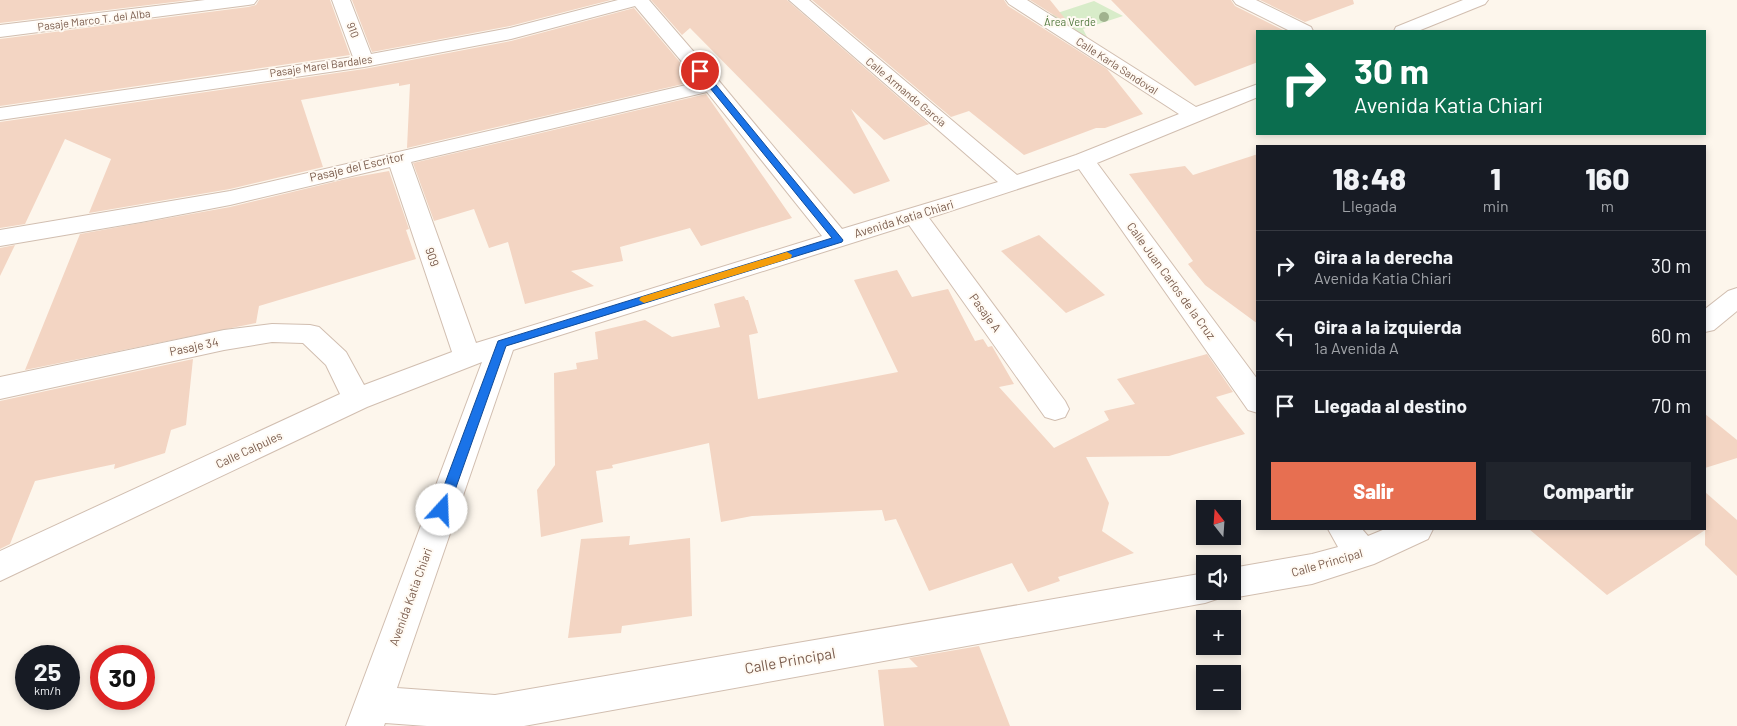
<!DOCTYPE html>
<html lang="es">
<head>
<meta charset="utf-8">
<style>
  :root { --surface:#171b24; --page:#20242c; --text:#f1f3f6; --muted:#9ea1a6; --line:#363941; --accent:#e76f51 }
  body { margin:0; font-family:Barlow,sans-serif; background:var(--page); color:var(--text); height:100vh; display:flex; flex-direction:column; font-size:19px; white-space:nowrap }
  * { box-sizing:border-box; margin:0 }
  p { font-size:16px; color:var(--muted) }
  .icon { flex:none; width:28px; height:28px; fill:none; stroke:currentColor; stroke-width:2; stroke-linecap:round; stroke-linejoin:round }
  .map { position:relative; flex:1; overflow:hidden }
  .sheet { position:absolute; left:1256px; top:145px; width:450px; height:385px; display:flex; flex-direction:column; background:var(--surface); border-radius:0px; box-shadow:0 2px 8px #0003 }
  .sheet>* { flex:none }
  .hud { position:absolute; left:1256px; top:30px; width:450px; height:105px; border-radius:0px; box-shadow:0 2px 8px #0003; background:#0b6e4f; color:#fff; overflow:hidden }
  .needle { width:32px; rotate:343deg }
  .controls { position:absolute; left:1196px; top:500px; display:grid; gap:10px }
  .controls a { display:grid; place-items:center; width:45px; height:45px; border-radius:0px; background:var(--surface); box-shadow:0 2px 8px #0003; font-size:25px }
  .speed { position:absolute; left:15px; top:645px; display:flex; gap:10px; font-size:25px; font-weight:700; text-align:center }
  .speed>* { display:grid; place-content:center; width:65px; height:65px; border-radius:50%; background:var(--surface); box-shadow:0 2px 8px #0003; line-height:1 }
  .speed small { font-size:12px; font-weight:400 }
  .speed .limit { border:8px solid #d22; background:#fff; color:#111 }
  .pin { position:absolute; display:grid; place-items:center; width:42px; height:42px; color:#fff; margin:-21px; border:2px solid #fff; border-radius:50%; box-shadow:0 1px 5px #0007 }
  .me { position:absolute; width:55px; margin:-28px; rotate:20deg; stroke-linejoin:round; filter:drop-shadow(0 0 4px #0008) }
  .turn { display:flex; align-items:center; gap:18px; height:105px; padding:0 15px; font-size:22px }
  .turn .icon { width:65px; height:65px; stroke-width:2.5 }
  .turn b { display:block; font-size:35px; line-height:42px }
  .eta { display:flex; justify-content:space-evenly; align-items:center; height:85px; text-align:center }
  .eta b { font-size:30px; font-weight:800; line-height:35px }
  .primary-button { display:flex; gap:10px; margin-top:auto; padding:10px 15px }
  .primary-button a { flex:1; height:58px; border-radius:0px; background:var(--accent); color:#fff; font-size:20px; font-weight:800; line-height:58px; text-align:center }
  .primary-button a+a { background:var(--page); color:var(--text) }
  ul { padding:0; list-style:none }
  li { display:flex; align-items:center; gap:15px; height:70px; padding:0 15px; border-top:1px solid var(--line) }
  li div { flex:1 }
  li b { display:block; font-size:19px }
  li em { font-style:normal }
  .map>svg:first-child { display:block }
  .green { fill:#d8ecc9 }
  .building { fill:#f3d5c3 }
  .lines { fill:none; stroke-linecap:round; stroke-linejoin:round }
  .minor-casing { stroke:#d1beb0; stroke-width:2 }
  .minor { fill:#fff; fill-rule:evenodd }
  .tree { fill:#a0b28e }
  .route { fill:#1a73e8; stroke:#114b97 }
  .slow { fill:#f59e0b }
  .labels { text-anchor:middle; stroke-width:4; stroke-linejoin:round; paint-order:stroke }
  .far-street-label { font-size:11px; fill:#7a5c4d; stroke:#fffaf3 }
  .far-park-label { font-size:11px; fill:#537a41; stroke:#fffaf3 }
  .street-label { font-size:12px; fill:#7a5c4d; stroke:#fffaf3 }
  .near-street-label { font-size:15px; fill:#7a5c4d; stroke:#fffaf3 }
</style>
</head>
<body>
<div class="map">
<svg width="1737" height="726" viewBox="0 0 1737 726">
  <rect width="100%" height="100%" fill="#fdf6ec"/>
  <polygon class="green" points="1094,1 1123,16 1083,29 1087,37 1072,40 1042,18"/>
  <g class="building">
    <polygon points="0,0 190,0 0,23"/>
    <polygon points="259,0 330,0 350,55 0,106 0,39 248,7 256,5"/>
    <polygon points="352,0 611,0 510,26 372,52"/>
    <polygon points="651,0 787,0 929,124 884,140 851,109 890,181 854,194 690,28 682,35"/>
    <polygon points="812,0 1004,0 1008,6 1107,69 1143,114 1105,128 1096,128 1024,155 969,111 951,117"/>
    <polygon points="1030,0 1050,0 1071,26"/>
    <polygon points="1111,0 1231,0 1235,6 1283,30 1258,31 1258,62 1195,86"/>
    <polygon points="1260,0 1353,0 1354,4 1305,22"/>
    <polygon points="634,8 696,81 407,148 410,84 399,86 399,83 301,100 323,167 230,189 89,213 111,159 65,139 25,224 0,228 0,122 364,69 511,41"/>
    <polygon points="706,94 792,218 701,246 690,228 620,247 623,261 571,271 594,286 525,304 508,242 489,248 474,209 434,221 413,163"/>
    <polygon points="1258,154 1258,324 1205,285 1188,264 1193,261 1129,174 1185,166 1193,175"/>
    <polygon points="389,171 409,229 406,230 416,259 259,306 256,323 25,370 80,234 230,207 350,178"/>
    <polygon points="1039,235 1105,295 1066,313 1001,251"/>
    <polygon points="15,245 0,276 0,248"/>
    <polygon points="897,270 912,297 948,289 975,341 983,339 988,347 992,346 1014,384 999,387 1054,448 1109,420 1104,411 1135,404 1117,379 1207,354 1233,392 1216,397 1245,434 1169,456 1086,457 1109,503 1102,531 1134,553 1058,577 1060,581 1028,592 1012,563 929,591 896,519 885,521 882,510 752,516 721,522 709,443 612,465 613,468 596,471 603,522 541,537 537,490 555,465 554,373 577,369 576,363 598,359 595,332 645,320 672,337 720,327 714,304 744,296 746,300 748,300 758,333 749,335 758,399 898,372 854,280"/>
    <polygon points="193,359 186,425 171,430 165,453 114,469 115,464 35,481 10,544 0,549 0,401"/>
    <polygon points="1705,414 1737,440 1737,458 1705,468"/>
    <polygon points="1705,492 1737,520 1737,576 1705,545 1705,530 1607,595 1529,529 1705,529"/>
    <polygon points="630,536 629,545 690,538 692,616 622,626 621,633 568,638 581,539"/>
    <polygon points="979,646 1010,726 884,726 878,670 918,667 909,658"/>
  </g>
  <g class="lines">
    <defs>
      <g id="minor">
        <polygon points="205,0 257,0 254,4 248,5 0,37 0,25"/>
        <path d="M 332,0 L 350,0 L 371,54 L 510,28 L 618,0 L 649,0 L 719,81 L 842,229 L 998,182 L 789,0 L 809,0 L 1017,175 L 1076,155 L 1179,114 L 1009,4 L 1006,0 L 1027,0 L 1196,107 L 1258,84 L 1258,97 L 1097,163 L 1258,380 L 1258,413 L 1248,410 L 1079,169 L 929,218 L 1065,401 L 1069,409 L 1065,417 L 1055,420 L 1045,417 L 909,225 L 513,350 L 397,688 L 495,695 L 1205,573 L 1205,591 L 1232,591 L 1232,568 L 1312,554 L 1338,547 L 1328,529 L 1362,529 L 1368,536 L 1385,529 L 1433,529 L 1428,539 L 1374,564 L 1312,584 L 1232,598 L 1220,592 L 1217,599 L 1205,603 L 524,726 L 427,726 L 385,723 L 384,726 L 346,726 L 482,362 L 367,407 L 0,581 L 0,551 L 340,394 L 326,365 L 303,343 L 272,342 L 224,350 L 0,399 L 0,377 L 224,330 L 272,324 L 310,325 L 319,327 L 346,352 L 364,385 L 452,352 L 390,167 L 230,205 L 141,222 L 0,246 L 0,230 L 230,191 L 699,82 L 635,6 L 511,39 L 364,67 L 0,120 L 0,108 L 353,57 ZM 707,92 L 822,236 L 476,343 L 411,162 Z"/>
        <polygon points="1233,0 1256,0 1311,27 1313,31 1290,31 1236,4"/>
        <polygon points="1463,0 1488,0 1485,4 1418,31 1394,31 1396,27"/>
        <polygon points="1737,288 1737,311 1714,330 1705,332 1705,309 1728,291"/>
      </g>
    </defs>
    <use href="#minor" class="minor-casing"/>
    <use href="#minor" class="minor"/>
  </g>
  <g class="tree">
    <circle cx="1104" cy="17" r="5"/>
    <circle cx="1089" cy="22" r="5"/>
  </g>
  <polygon class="route" points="697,69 703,69 843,240 842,242 506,346 448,510 446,514 442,516 437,514 435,510 498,341 832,238 697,72"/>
  <polygon class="slow" points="787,252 792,255 791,258 644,303 639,300 641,297"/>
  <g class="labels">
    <g class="far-street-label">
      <text transform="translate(94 20) rotate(-7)" y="4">Pasaje Marco T. del Alba</text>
      <text transform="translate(353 30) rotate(69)" y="4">910</text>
      <text transform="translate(321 66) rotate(-8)" y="4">Pasaje Marel Bardales</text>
      <text transform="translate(1117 66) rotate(33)" y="4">Calle Karla Sandoval</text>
      <text transform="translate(906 92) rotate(40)" y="4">Calle Armando García</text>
    </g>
    <g class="far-park-label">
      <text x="1070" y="26">Área Verde</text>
    </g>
    <g class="street-label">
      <text transform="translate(357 167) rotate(-13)" y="4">Pasaje del Escritor</text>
      <text transform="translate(904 219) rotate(-17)" y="4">Avenida Katia Chiari</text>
      <text transform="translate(432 257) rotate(71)" y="4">909</text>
      <text transform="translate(1171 281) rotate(54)" y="4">Calle Juan Carlos de la Cruz</text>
      <text transform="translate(985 313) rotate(54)" y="4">Pasaje A</text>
      <text transform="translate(194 347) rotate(-12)" y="4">Pasaje 34</text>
      <text transform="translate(249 450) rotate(-25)" y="4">Calle Calpules</text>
      <text transform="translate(1327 563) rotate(-16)" y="4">Calle Principal</text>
      <text transform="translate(411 597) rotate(-70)" y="4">Avenida Katia Chiari</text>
    </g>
    <g class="near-street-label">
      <text transform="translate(790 661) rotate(-10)" y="5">Calle Principal</text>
    </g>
  </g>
</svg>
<div class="controls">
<a><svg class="needle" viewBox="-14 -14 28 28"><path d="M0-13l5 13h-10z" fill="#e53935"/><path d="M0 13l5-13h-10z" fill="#9ea1a6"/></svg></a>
<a><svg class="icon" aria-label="sound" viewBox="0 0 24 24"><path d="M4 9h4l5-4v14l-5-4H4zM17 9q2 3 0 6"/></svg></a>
<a>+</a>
<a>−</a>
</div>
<div class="speed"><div>25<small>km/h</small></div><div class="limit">30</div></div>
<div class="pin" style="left:700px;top:71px;background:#d93025"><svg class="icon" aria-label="arrive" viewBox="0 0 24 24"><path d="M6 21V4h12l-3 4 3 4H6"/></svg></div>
<svg class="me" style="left:442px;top:510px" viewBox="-20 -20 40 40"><circle r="19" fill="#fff"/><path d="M0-13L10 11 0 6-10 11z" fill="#1a73e8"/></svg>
<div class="hud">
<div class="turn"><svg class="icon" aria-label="right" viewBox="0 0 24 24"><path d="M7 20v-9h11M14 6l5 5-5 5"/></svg><div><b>30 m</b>Avenida Katia Chiari</div></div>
</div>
<section class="sheet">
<div class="eta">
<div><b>18:48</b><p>Llegada</p></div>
<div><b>1</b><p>min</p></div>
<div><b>160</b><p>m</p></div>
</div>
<ul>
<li><svg class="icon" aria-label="right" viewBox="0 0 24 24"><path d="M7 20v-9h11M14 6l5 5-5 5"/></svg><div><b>Gira a la derecha</b><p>Avenida Katia Chiari</p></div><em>30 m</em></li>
<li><svg class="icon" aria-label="left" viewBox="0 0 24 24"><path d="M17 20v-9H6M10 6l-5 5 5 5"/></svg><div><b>Gira a la izquierda</b><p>1a Avenida A</p></div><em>60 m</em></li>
<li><svg class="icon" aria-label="arrive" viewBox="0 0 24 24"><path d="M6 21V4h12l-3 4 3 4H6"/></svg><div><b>Llegada al destino</b></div><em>70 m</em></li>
</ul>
<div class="primary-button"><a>Salir</a><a>Compartir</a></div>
</section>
</div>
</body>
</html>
